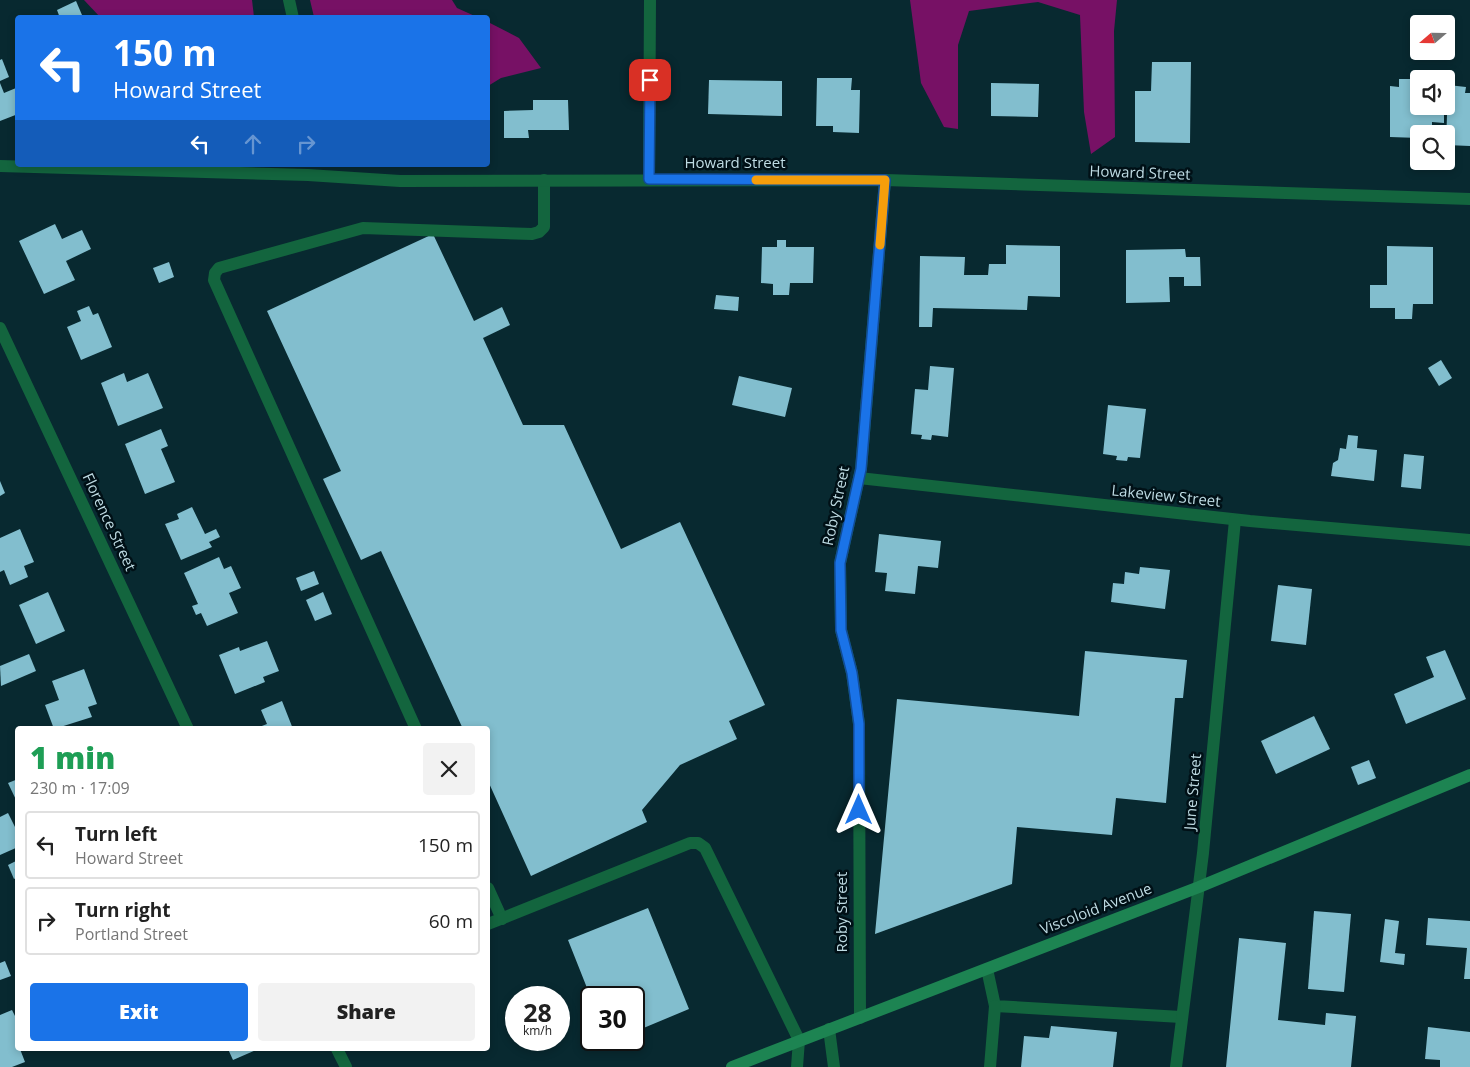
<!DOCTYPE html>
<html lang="en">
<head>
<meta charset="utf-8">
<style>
  :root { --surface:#fff; --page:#f2f2f2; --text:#222; --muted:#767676; --line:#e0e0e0; --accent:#1a73e8 }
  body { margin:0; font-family:"Open Sans",sans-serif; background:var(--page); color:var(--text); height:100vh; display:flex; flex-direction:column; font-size:19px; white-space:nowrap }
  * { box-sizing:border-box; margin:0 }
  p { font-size:16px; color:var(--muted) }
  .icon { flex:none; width:28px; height:28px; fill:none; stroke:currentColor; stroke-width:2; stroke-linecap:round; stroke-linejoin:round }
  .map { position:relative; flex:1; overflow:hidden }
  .sheet { position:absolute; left:15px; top:726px; width:475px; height:325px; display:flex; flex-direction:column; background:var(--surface); border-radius:5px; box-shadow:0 2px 8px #0003 }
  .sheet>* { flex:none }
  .guide { position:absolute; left:15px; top:15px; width:475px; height:152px; border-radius:5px; box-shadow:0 2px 8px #0003; background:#1a73e8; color:#fff; overflow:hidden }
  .needle { width:32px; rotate:250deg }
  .buttons { position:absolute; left:1410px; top:15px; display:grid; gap:10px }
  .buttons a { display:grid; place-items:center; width:45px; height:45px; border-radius:5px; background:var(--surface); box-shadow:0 2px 8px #0003; font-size:25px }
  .speed { position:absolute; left:505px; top:986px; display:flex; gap:10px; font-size:25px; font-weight:700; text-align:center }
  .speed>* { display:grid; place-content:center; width:65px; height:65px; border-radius:50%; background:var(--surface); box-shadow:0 2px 8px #0003; line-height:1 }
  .speed small { font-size:12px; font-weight:400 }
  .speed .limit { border:2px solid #111; border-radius:8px; background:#fff; color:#111 }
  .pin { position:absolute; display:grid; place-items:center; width:42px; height:42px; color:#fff; margin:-21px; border-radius:10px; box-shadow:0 2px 8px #0006 }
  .me { position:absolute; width:55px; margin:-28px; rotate:0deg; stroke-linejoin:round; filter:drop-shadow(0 0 4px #0008) }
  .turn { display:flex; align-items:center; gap:18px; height:105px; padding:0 15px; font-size:22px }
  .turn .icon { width:65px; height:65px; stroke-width:2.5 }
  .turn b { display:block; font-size:35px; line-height:42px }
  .lanes { display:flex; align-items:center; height:48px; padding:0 15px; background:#0003; justify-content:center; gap:25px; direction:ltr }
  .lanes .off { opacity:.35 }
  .round { display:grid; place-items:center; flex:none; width:52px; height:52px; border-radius:5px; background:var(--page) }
  .overview { display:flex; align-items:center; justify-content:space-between; height:85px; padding:0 15px }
  h1 { font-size:30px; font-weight:800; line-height:38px; color:#1e9e55 }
  .cta { display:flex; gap:10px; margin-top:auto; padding:10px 15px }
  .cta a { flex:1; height:58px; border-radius:5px; background:var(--accent); color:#fff; font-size:20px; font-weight:800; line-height:58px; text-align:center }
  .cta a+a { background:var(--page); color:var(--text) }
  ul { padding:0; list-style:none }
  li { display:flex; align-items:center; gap:15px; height:68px; margin:0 10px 8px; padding:0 5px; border:2px solid var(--line); border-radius:5px }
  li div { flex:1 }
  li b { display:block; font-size:19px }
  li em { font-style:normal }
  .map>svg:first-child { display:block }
  .green { fill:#771165 }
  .building { fill:#82bece }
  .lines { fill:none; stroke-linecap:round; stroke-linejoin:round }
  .service { stroke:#13653e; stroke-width:12 }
  .minor { stroke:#13653e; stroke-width:12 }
  .secondary { stroke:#1d8452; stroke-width:12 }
  .route-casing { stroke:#114b97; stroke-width:12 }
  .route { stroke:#1a73e8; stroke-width:9 }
  .slow { stroke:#f59e0b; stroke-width:9 }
  .labels { text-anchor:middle; stroke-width:5; stroke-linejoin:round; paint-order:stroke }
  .street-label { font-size:15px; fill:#bedbe3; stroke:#001016 }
</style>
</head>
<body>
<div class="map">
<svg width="1470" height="1067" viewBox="0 0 1470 1067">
  <rect width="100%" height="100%" fill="#082930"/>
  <g class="green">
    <polygon points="84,0 252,0 254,17 100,17"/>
    <polygon points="310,0 452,0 457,8 477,17 314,17"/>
    <polygon points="910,0 1117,0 1114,31 1115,137 1091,154 1084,112 1080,15 1038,2 969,11 958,45 958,129 944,127 921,83"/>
    <polygon points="488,22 519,38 541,68 501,78 488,86"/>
  </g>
  <g class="building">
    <polygon points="76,1 82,15 75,18 60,18 57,10"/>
    <polygon points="2,59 9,77 0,81 0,60"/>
    <polygon points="1152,62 1191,62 1190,143 1135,142 1135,91 1151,91"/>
    <polygon points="817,78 852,78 851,90 860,90 859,133 833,132 833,126 816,126"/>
    <polygon points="1399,79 1419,79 1419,106 1444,106 1444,123 1432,122 1432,134 1419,134 1419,138 1390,137 1390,86 1399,87"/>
    <polygon points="709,80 782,81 782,116 708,114"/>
    <polygon points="0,83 4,93 16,88 18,109 15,110 18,114 0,121"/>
    <polygon points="991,83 1039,84 1038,117 991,116"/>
    <polygon points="1448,85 1466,87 1465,93 1470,93 1470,146 1446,145"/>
    <polygon points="533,100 568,100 569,130 528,130 529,138 504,138 504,111 533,110"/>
    <polygon points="55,224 62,239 82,230 91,249 66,261 75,280 44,294 19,241"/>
    <polygon points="433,234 474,321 502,307 510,325 483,338 523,425 564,425 621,549 680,522 765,705 729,721 737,739 680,765 642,810 647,822 531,876 488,781 488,729 463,729 381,551 361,560 323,479 341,471 267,311"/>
    <polygon points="777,240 786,240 786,247 814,247 813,283 790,283 789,295 773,295 773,284 761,283 762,247 777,247"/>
    <polygon points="1006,245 1060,246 1060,297 1028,296 1027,310 933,308 932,327 919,327 920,256 965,257 964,275 988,275 989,264 1006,264"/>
    <polygon points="1387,246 1433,247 1433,304 1413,304 1412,319 1395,319 1395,308 1370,308 1370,285 1387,285"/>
    <polygon points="1185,249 1186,257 1200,257 1201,286 1184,286 1184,277 1169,277 1170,302 1126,303 1126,250"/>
    <polygon points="169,262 174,277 159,283 153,268"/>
    <polygon points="716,295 739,297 738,311 714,309"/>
    <polygon points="89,306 93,315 98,313 112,347 81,360 67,327 81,321 77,311"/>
    <polygon points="1441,360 1452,378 1439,386 1428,368"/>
    <polygon points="930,366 954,368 948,437 932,435 931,440 921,439 922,435 911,434 915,389 928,390"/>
    <polygon points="124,373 127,382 148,373 163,408 118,426 101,383"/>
    <polygon points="739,376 792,388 785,417 732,405"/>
    <polygon points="1108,405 1146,409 1140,458 1128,457 1127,461 1116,460 1117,456 1103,454"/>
    <polygon points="161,429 168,446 161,449 175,482 145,494 125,444"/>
    <polygon points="1348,435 1358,436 1357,448 1377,450 1374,481 1331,476 1333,463 1338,460 1340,448 1346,449"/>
    <polygon points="1404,454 1424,456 1421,489 1401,487"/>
    <polygon points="0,481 5,493 0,496"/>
    <polygon points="192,507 205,534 216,529 220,537 209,542 212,547 181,560 165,524 179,519 177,514"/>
    <polygon points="20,529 34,562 24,566 28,577 10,585 4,570 0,572 0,538"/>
    <polygon points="879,534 941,541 938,568 918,566 915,594 885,591 887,573 875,572"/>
    <polygon points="219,557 224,569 231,566 241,588 229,593 238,613 207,626 201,613 196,615 192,606 198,604 184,573"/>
    <polygon points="1140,567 1170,570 1165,609 1111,602 1113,583 1124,584 1125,572 1139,574"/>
    <polygon points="314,571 319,584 301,591 296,578"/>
    <polygon points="1278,585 1312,589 1306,645 1271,641"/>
    <polygon points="48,592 65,631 36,644 19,605"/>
    <polygon points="323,592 332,614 315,621 306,600"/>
    <polygon points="267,641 279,671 263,677 265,682 235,694 219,655 239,647 240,651"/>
    <polygon points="1445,650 1466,699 1406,724 1394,694 1434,677 1426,657"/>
    <polygon points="1085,651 1187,660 1183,698 1175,698 1166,803 1116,798 1112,835 1017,827 1012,884 875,934 897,699 1079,716"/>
    <polygon points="29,654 36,671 1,686 0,666"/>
    <polygon points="84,669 97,704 88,707 92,717 54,729 45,705 59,700 52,681"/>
    <polygon points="282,701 293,729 254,729 267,724 261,710"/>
    <polygon points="1314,716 1330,749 1276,774 1261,741"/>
    <polygon points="1369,760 1376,778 1358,785 1351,767"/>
    <polygon points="18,779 18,804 8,783"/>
    <polygon points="8,813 18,833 18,847 0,855 0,817"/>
    <polygon points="18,860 18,877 14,879 8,865"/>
    <polygon points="648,908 689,1009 634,1032 634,998 591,998 568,940"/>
    <polygon points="1314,911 1351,914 1344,992 1308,989"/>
    <polygon points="1428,918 1470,921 1470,979 1464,979 1467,948 1426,945"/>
    <polygon points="1385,919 1399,921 1395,953 1405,954 1404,965 1380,962"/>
    <polygon points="1239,938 1286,943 1278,1020 1325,1025 1326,1013 1356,1016 1351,1067 1226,1067"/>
    <polygon points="5,961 11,976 0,980 0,963"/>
    <polygon points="12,1010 18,1022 18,1049 20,1049 25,1062 12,1067 0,1067 0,1015"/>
    <polygon points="1051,1026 1117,1032 1113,1067 1021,1067 1024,1036 1049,1038"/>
    <polygon points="1428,1027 1470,1032 1470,1067 1440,1067 1440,1060 1425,1059"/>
    <polygon points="228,1049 258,1049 233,1060"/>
  </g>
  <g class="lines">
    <g class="service">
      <polyline points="416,729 214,280 215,273 219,268 363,228 532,234 539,232 544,227 544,180"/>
      <polyline points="488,888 502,919"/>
      <polyline points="488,924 690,843 698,843 705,848 799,1040"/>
      <polyline points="987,969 995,1006 1181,1017"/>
      <polyline points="829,1029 834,1067"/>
      <polyline points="990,1067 995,1006"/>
    </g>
    <g class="minor">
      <polyline points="289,0 293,18"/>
      <polyline points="0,166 308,175 400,181 885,180 1470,199"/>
      <polyline points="649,179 650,0"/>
      <polyline points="0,328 188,729"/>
      <polyline points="859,478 1250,521 1470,540"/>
      <polyline points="860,1018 859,724 852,673 841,630 840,563 861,469 885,180"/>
      <polyline points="337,1049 346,1067"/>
      <polyline points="797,1067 799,1040"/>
      <polyline points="1176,1067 1203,853 1235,520"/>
    </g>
    <polyline class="secondary" points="732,1067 1199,887 1470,775"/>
  </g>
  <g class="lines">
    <defs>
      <polyline id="route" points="650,80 649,179 885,180 861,469 840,563 841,630 852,673 859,724 859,810"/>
    </defs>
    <use href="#route" class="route-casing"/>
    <use href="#route" class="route"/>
    <polyline class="slow" points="756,180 885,180 880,245"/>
  </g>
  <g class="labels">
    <g class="street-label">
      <text x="735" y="168">Howard Street</text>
      <text transform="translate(1140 173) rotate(2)" y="5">Howard Street</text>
      <text transform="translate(1166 496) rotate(6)" y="5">Lakeview Street</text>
      <text transform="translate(836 506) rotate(-78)" y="5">Roby Street</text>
      <text transform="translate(109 522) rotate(65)" y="5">Florence Street</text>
      <text transform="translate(1193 792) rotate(-85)" y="5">June Street</text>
      <text transform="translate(1096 909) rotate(-21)" y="5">Viscoloid Avenue</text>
      <text transform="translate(842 912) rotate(-90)" y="5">Roby Street</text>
    </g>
  </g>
</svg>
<div class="buttons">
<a><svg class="needle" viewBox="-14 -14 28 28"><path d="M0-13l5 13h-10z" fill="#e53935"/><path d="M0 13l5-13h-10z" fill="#767676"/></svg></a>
<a><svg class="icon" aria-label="sound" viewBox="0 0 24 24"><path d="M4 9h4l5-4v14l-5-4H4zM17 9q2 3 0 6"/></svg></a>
<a><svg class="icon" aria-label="search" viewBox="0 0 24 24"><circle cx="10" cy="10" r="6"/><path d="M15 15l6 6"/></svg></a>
</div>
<div class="speed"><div>28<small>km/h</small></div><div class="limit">30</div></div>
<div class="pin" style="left:650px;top:80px;background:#d93025"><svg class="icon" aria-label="arrive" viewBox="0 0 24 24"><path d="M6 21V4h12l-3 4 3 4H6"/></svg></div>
<svg class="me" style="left:859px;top:810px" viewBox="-20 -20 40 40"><path d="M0-17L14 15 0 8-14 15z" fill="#1a73e8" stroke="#fff" stroke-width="4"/></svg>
<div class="guide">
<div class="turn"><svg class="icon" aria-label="left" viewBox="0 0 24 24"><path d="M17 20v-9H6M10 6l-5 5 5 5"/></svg><div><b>150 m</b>Howard Street</div></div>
<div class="lanes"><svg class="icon" aria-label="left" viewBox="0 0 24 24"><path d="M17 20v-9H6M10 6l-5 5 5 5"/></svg><svg class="icon off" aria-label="ahead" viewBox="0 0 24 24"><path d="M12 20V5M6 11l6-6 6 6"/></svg><svg class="icon off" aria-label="right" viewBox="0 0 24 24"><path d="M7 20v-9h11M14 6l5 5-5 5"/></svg></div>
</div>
<section class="sheet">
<div class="overview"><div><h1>1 min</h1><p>230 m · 17:09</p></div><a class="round"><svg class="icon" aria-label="close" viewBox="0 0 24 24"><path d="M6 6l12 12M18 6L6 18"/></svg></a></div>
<ul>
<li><svg class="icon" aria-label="left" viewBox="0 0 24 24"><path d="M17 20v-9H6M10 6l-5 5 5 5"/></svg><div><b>Turn left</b><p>Howard Street</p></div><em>150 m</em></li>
<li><svg class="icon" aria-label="right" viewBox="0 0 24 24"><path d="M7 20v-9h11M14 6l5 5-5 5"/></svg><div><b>Turn right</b><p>Portland Street</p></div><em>60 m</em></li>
</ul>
<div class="cta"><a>Exit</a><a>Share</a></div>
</section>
</div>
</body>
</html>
